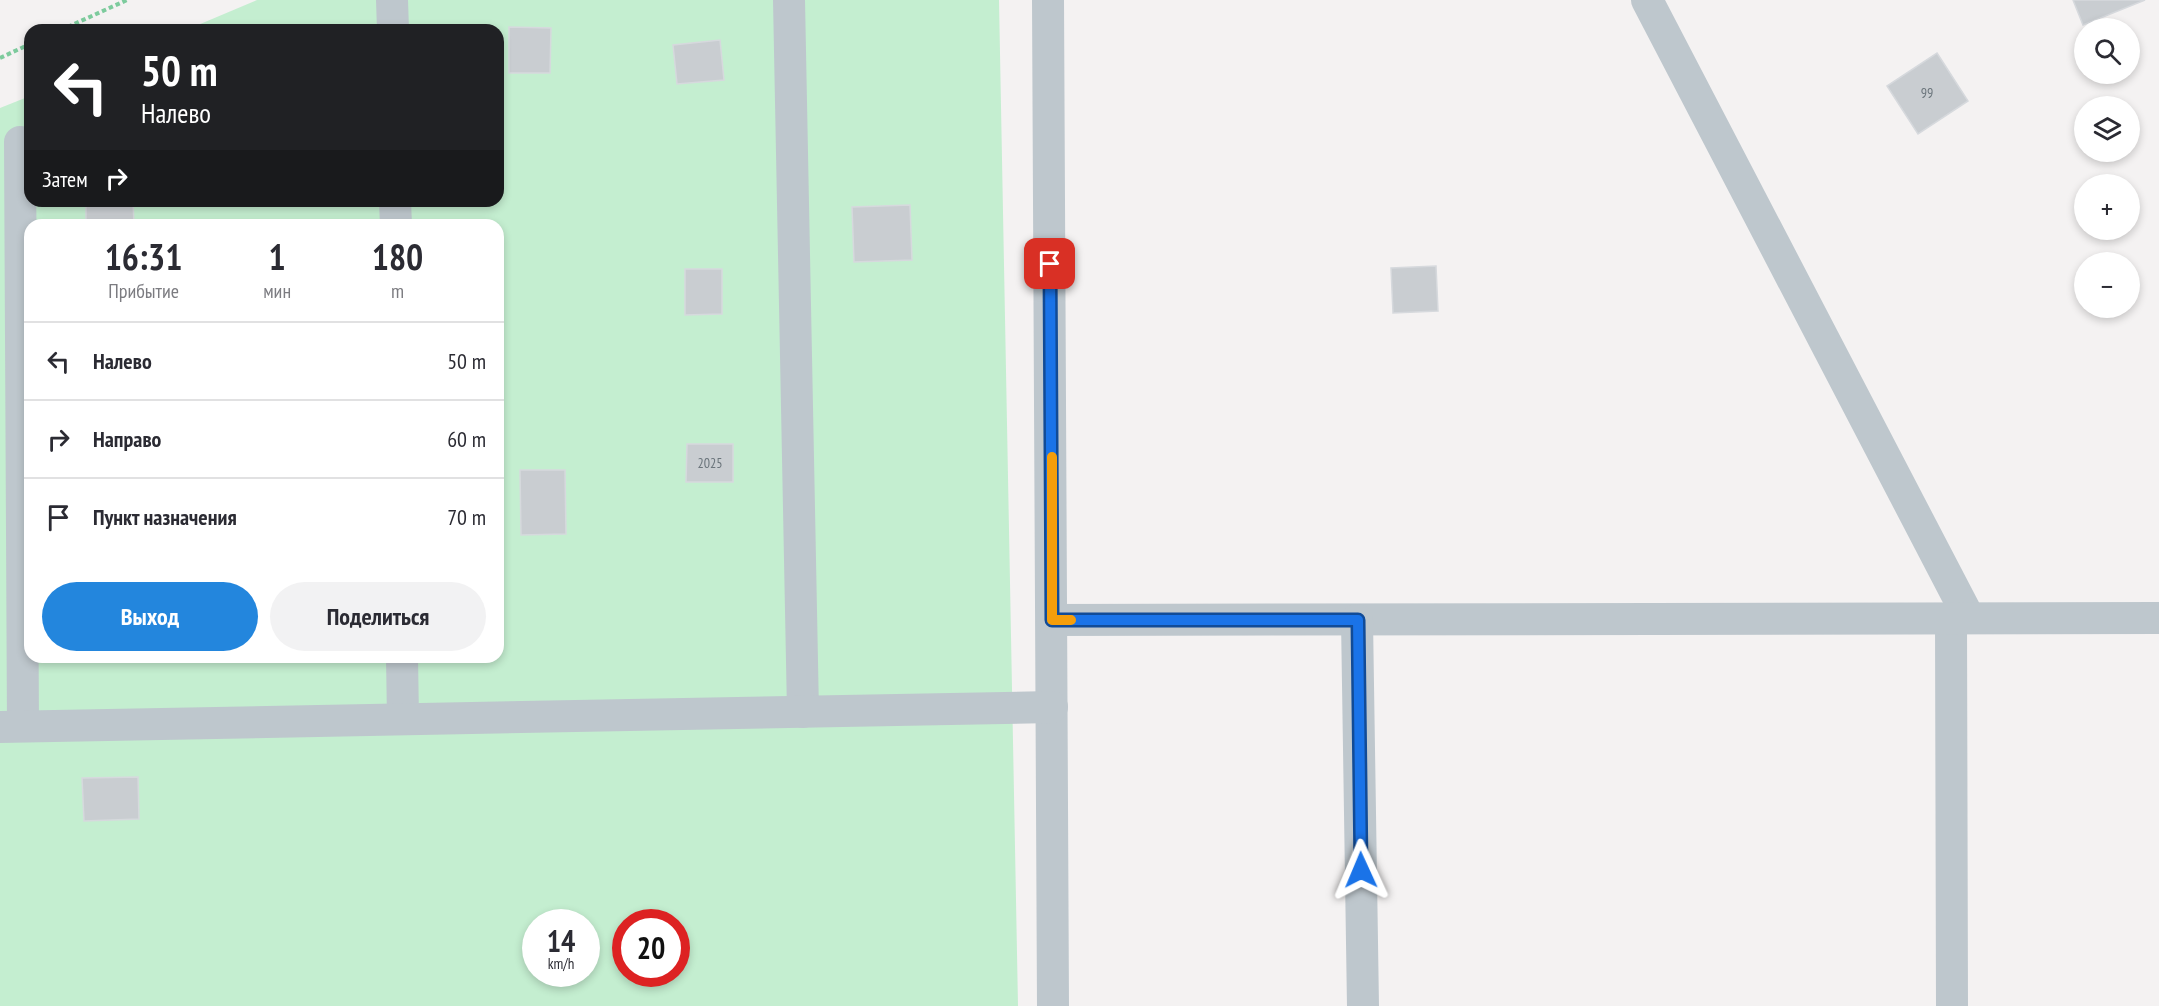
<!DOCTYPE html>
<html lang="ru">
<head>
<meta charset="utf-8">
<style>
  :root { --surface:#fff; --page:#f2f2f3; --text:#2b2b33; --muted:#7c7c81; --line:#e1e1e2; --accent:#2386dd }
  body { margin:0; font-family:"PT Sans Narrow",sans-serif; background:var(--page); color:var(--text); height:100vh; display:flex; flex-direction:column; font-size:22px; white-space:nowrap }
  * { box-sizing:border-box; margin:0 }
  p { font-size:20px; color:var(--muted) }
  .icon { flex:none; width:33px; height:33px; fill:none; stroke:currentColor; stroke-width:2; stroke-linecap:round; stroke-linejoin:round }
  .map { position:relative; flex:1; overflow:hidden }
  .details { position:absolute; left:24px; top:219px; width:480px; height:444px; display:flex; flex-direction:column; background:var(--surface); border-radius:18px; box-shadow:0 3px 9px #0003 }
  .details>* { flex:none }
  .guide { position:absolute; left:24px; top:24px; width:480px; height:183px; border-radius:18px; box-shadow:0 3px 9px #0003; background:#202124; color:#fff; overflow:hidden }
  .buttons { position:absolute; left:2074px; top:18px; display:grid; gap:12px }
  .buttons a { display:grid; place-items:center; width:66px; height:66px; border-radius:50%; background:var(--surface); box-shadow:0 3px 9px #0003; font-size:30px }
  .speed { position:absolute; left:522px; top:909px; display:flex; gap:12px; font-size:30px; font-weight:700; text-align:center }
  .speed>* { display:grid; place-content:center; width:78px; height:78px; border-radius:50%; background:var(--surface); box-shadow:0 3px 9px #0003; line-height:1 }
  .speed small { font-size:15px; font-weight:400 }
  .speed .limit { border:9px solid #d22; background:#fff; color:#111 }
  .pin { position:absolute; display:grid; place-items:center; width:51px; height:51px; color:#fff; margin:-26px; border-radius:12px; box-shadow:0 3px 9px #0006 }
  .me { position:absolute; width:66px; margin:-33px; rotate:359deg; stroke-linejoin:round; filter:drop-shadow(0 0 4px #0008) }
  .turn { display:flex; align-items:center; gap:21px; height:126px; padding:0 18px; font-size:27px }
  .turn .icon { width:78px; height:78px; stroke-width:2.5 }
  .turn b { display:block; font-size:42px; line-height:51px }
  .then { display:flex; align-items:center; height:57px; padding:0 18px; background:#0003; gap:12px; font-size:22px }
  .eta { display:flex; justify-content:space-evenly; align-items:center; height:102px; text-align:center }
  .eta b { font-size:36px; font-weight:700; line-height:42px }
  .cta { display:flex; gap:12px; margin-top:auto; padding:12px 18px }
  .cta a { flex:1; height:69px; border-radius:36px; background:var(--accent); color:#fff; font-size:24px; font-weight:700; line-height:69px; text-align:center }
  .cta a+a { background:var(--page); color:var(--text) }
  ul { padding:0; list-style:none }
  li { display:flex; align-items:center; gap:18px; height:78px; padding:0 18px; border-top:2px solid var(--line) }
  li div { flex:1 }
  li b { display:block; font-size:22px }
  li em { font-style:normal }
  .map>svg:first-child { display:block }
  .green { fill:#c4eed0; fill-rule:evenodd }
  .building { fill:#c9cdd1; stroke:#d6d9dd; stroke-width:1.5 }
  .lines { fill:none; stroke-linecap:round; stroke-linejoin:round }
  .path { stroke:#7dcb9d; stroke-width:4; stroke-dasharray:4.5 3; stroke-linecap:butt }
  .minor { stroke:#bec7cd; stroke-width:32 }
  .route-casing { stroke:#114b97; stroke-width:15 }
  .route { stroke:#1a73e8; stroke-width:10 }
  .slow { stroke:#f59e0b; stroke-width:10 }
  .labels { text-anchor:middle; stroke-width:4.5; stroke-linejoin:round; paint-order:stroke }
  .number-label { font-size:14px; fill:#6a747b }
</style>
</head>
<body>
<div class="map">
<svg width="2159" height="1006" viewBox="0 0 2159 1006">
  <rect width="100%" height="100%" fill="#f4f2f2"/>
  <path class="green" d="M 257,0 L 999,0 L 1018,1006 L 0,1006 L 0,108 L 30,96 L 30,201 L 498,201 L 498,30 L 186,30 ZM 30,225 L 498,225 L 498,657 L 30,657 ZM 536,922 L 586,922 L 586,974 L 536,974 ZM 626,922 L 676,922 L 676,974 L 626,974 Z"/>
  <g class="building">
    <polygon points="2073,0 2145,0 2083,25"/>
    <polygon points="252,25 252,30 211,30 211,26"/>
    <polygon points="509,27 551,28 550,73 509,73"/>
    <polygon points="720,40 724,80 677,84 673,45"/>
    <polygon points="1937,53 1968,101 1918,134 1887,86"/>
    <polygon points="86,201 133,201 134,225 86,225"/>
    <polygon points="910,205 912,260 854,262 852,207"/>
    <polygon points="1436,266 1438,311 1393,313 1391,268"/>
    <polygon points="685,269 722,269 722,314 685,315"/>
    <polygon points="687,444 733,444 733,482 686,482"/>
    <polygon points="520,470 565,470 566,534 521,535"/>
    <polygon points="138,777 139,819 84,821 82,778"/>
  </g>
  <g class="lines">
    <g class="path">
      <polyline points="61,30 127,0"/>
      <polyline points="0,58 30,44"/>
    </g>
    <g class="minor">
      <polyline points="392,0 393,30"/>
      <polyline points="789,0 803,712"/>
      <polyline points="1048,0 1053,1006"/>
      <polyline points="1647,0 1969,618"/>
      <polyline points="20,142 23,726"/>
      <polyline points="395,201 396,225"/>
      <polyline points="1951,619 1952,1006"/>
      <polyline points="1052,620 2159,618"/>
      <polyline points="1357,620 1363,1006"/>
      <polyline points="402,657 403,719"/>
      <polyline points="0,727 1052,707"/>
    </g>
  </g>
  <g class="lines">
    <defs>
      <polyline id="route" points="1050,264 1052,620 1358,620 1361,870"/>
    </defs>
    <use href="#route" class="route-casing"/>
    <use href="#route" class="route"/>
    <polyline class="slow" points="1052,457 1052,620 1071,620"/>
  </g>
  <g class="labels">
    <g class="number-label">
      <text x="1927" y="98">99</text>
      <text x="710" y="468">2025</text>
    </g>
  </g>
</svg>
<div class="buttons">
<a><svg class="icon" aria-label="search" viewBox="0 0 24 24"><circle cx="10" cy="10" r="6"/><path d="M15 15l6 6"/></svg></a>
<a><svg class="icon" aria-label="layers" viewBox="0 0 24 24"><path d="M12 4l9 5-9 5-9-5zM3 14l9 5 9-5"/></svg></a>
<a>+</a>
<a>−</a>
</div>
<div class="speed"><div>14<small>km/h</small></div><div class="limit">20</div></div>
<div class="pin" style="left:1050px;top:264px;background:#d93025"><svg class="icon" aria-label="arrive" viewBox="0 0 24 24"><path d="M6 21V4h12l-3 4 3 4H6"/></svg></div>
<svg class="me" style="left:1361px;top:870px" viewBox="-20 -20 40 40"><path d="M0-17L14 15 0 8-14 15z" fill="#1a73e8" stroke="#fff" stroke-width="4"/></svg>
<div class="guide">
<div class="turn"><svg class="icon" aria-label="left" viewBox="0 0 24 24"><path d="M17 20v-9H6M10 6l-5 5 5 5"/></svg><div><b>50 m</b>Налево</div></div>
<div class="then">Затем<svg class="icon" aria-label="right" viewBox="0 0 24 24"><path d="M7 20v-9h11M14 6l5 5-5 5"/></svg></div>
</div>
<section class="details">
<div class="eta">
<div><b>16:31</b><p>Прибытие</p></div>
<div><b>1</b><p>мин</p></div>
<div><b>180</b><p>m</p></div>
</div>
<ul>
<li><svg class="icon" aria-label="left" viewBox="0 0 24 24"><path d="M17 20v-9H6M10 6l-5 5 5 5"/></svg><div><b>Налево</b></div><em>50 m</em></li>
<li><svg class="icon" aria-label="right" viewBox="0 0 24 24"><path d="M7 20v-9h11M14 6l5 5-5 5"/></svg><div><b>Направо</b></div><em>60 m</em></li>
<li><svg class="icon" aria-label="arrive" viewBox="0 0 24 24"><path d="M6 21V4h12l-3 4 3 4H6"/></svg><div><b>Пункт назначения</b></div><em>70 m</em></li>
</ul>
<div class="cta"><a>Выход</a><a>Поделиться</a></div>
</section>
</div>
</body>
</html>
